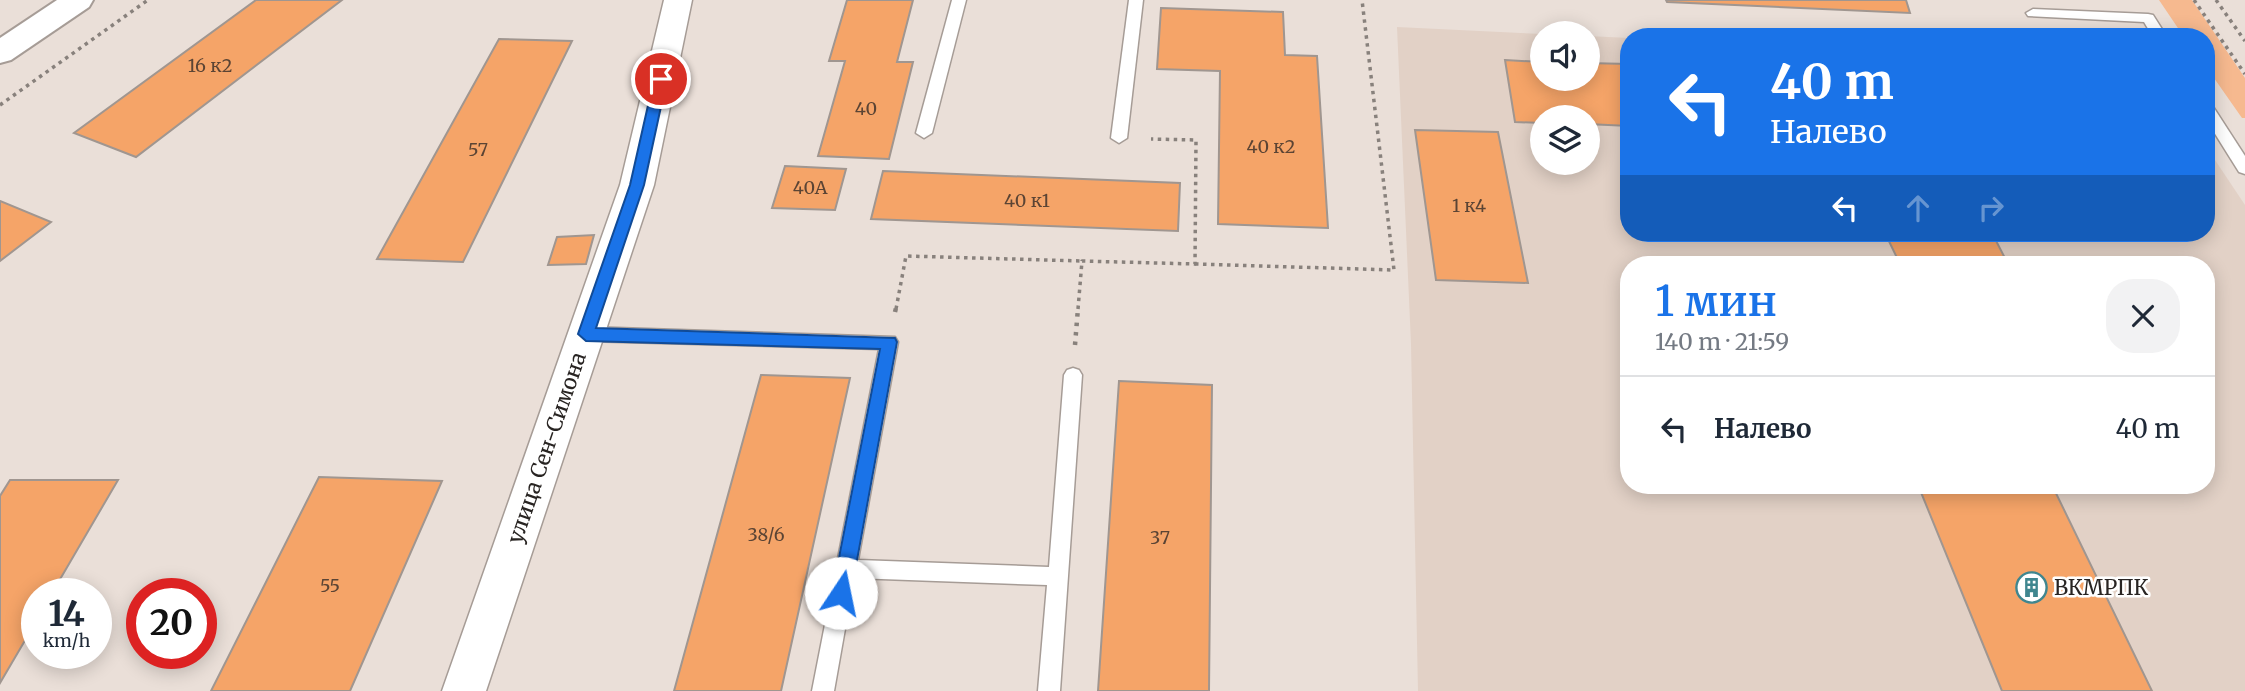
<!DOCTYPE html>
<html lang="ru">
<head>
<meta charset="utf-8">
<style>
  :root { --surface:#fff; --page:#f2f2f3; --text:#1f2937; --muted:#747a83; --line:#e0e1e3; --accent:#1a73e8 }
  body { margin:0; font-family:Merriweather,serif; background:var(--page); color:var(--text); height:100vh; display:flex; flex-direction:column; font-size:26px; white-space:nowrap }
  * { box-sizing:border-box; margin:0 }
  p { font-size:23px; color:var(--muted) }
  .icon { flex:none; width:38px; height:38px; fill:none; stroke:currentColor; stroke-width:2; stroke-linecap:round; stroke-linejoin:round }
  .map { position:relative; flex:1; overflow:hidden }
  .sheet { position:absolute; left:1620px; top:256px; width:595px; height:238px; display:flex; flex-direction:column; background:var(--surface); border-radius:28px; box-shadow:0 4px 18px #0003 }
  .sheet>* { flex:none }
  .banner { position:absolute; left:1620px; top:28px; width:595px; height:214px; border-radius:28px; box-shadow:0 4px 18px #0003; background:#1a73e8; color:#fff; overflow:hidden }
  .tools { position:absolute; left:1530px; top:21px; display:grid; gap:14px }
  .tools a { display:grid; place-items:center; width:70px; height:70px; border-radius:50%; background:var(--surface); box-shadow:0 4px 18px #0003; font-size:35px }
  .speed { position:absolute; left:21px; top:578px; display:flex; gap:14px; font-size:35px; font-weight:700; text-align:center }
  .speed>* { display:grid; place-content:center; width:91px; height:91px; border-radius:50%; background:var(--surface); box-shadow:0 4px 18px #0003; line-height:1 }
  .speed small { font-size:18px; font-weight:400 }
  .speed .limit { border:10px solid #d22; background:#fff; color:#111 }
  .pin { position:absolute; display:grid; place-items:center; width:60px; height:60px; color:#fff; margin:-30px; border:4px solid #fff; border-radius:50%; box-shadow:0 2px 7px #0007 }
  .me { position:absolute; width:77px; margin:-38px; rotate:11deg; stroke-linejoin:round; filter:drop-shadow(0 0 5px #0008) }
  .turn { display:flex; align-items:center; gap:24px; height:147px; padding:0 35px; font-size:32px }
  .turn .icon { width:91px; height:91px; stroke-width:2.5 }
  .turn b { display:block; font-size:49px; line-height:60px }
  .lanes { display:flex; align-items:center; height:66px; padding:0 35px; background:#0003; justify-content:center; gap:35px; direction:ltr }
  .lanes .off { opacity:.35 }
  .round { display:grid; place-items:center; flex:none; width:74px; height:74px; border-radius:28px; background:var(--page) }
  .headline { display:flex; align-items:center; justify-content:space-between; height:119px; padding:0 35px }
  h1 { font-size:42px; font-weight:600; line-height:52px; color:var(--accent) }
  ul { padding:0; list-style:none }
  li { display:flex; align-items:center; gap:21px; height:105px; padding:0 35px; border-top:2px solid var(--line) }
  li div { flex:1 }
  li b { display:block; font-size:26px }
  li em { font-style:normal }
  .map>svg:first-child { display:block }
  .built { fill:#e2d1c6; fill-rule:evenodd }
  .green { fill:#f6b98f }
  .building { fill:#f5a468; stroke:#a09690; stroke-width:2 }
  .lines { fill:none; stroke-linecap:round; stroke-linejoin:round }
  .service-casing { stroke:#a69c96; stroke-width:3 }
  .minor-casing { stroke:#a69c96; stroke-width:3 }
  .secondary-casing { stroke:#a69c96; stroke-width:4 }
  .path-far1 { stroke:#88817c; stroke-width:3.5; stroke-dasharray:3.5 4.5; stroke-linecap:butt }
  .path { stroke:#88817c; stroke-width:4.5; stroke-dasharray:3.5 6; stroke-linecap:butt }
  .service { fill:#fff; fill-rule:evenodd }
  .minor { fill:#fff; fill-rule:evenodd }
  .secondary { fill:#fff; fill-rule:evenodd }
  .route { fill:#1a73e8; stroke:#114b97; stroke-width:2 }
  .labels { text-anchor:middle; stroke-width:5; stroke-linejoin:round; paint-order:stroke }
  .number-label { font-size:18px; fill:#5b4434 }
  .street-label { font-size:21px; fill:#282422; stroke:#fff }
  .poi-label { font-size:21px; fill:#282422; stroke:#fff; text-anchor:start }
</style>
</head>
<body>
<div class="map">
<svg width="2245" height="691" viewBox="0 0 2245 691">
  <rect width="100%" height="100%" fill="#eadfd8"/>
  <path class="built" d="M 1397,27 L 1542,34 L 1542,79 L 1587,79 L 1587,36 L 1629,38 L 1629,233 L 2207,233 L 2207,148 L 2245,205 L 2245,691 L 1418,691 L 1411,344 ZM 1542,117 L 1587,117 L 1587,163 L 1542,163 ZM 1629,264 L 2207,264 L 2207,485 L 1629,485 Z"/>
  <polygon class="green" points="2159,0 2192,0 2245,78 2245,118 2242,118 2207,68 2207,37 2184,37"/>
  <g class="building">
    <polygon points="256,0 342,0 136,157 74,133"/>
    <polygon points="847,0 913,0 897,62 913,62 889,159 818,156 845,61 829,61"/>
    <polygon points="1666,0 1906,0 1910,13 1667,2"/>
    <polygon points="1161,8 1283,12 1285,55 1317,56 1328,228 1218,224 1220,71 1157,69"/>
    <polygon points="499,39 572,41 463,262 377,259"/>
    <polygon points="1505,60 1542,62 1542,79 1587,79 1587,63 1629,64 1629,126 1587,124 1587,117 1542,117 1542,123 1515,122"/>
    <polygon points="1415,130 1498,132 1528,283 1436,280"/>
    <polygon points="785,166 846,169 835,210 772,208"/>
    <polygon points="883,171 1180,183 1178,231 871,219"/>
    <polygon points="0,201 51,222 0,261"/>
    <polygon points="1885,233 1992,233 2008,264 1900,264"/>
    <polygon points="594,235 586,264 548,265 557,237"/>
    <polygon points="761,375 850,378 781,691 674,691"/>
    <polygon points="1119,381 1212,385 1209,691 1098,691"/>
    <polygon points="319,477 442,481 350,691 211,691"/>
    <polygon points="10,480 118,480 52,593 37,593 37,620 0,683 0,496"/>
    <polygon points="1918,485 2052,485 2152,691 2002,691"/>
  </g>
  <g class="lines">
    <defs>
      <g id="service">
        <polygon points="952,0 966,0 932,133 924,138 916,133"/>
        <polygon points="1129,0 1143,0 1127,138 1119,143 1111,138"/>
        <polygon points="2033,9 2148,14 2153,15 2167,37 2153,37 2144,22 2028,16 2026,13"/>
        <polygon points="2207,104 2212,105 2245,156 2245,174 2239,172 2207,121"/>
        <polygon points="586,327 895,337 898,342 858,560 1049,567 1064,375 1067,370 1073,368 1079,370 1082,375 1060,691 1038,691 1047,585 854,578 834,691 812,691 879,349 586,341 580,339 577,334 580,329"/>
      </g>
      <polygon id="minor" points="664,0 692,0 654,185 486,691 442,691 620,185"/>
      <polygon id="secondary" points="57,0 93,0 89,7 11,60 0,63 0,38"/>
    </defs>
    <use href="#service" class="service-casing"/>
    <use href="#minor" class="minor-casing"/>
    <use href="#secondary" class="secondary-casing"/>
    <g class="path-far1">
      <polyline points="2194,0 2245,74"/>
      <polyline points="2216,0 2245,41"/>
      <polyline points="2207,74 2213,82"/>
      <polyline points="0,105 148,0"/>
      <polyline points="1195,264 1394,270 1362,0"/>
      <polyline points="896,309 906,256 1082,261"/>
      <polyline points="1078,309 1082,261 1195,264 1196,140 1151,139"/>
    </g>
    <g class="path">
      <polyline points="895,312 896,308"/>
      <polyline points="1075,345 1078,308"/>
    </g>
    <use href="#service" class="service"/>
    <use href="#minor" class="minor"/>
    <use href="#secondary" class="secondary"/>
  </g>
  <polygon class="route" points="661,75 667,79 644,185 596,328 895,338 897,342 851,593 848,599 841,602 835,599 832,593 880,349 586,341 578,334 630,185 654,79"/>
  <defs>
    <symbol id="building-ring" viewBox="-11 -11 22 22"><circle r="9.5" fill="#fff" stroke="#3f868f" stroke-width="1.5"/><path d="M-4-6H4V6H1V3H-1V6H-4ZM-2.5-4.3h1.7v1.8h-1.7ZM.8-4.3h1.7v1.8H.8ZM-2.5-1h1.7V.8h-1.7ZM.8-1h1.7V.8H.8Z" fill="#3f868f"/></symbol>
  </defs>
  <g fill-rule="evenodd">
    <use href="#building-ring" x="2014" y="570" width="35" height="35"/>
  </g>
  <g class="labels">
    <g class="number-label">
      <text x="210" y="72">16 к2</text>
      <text x="866" y="115">40</text>
      <text x="1271" y="153">40 к2</text>
      <text x="478" y="156">57</text>
      <text x="810" y="194">40А</text>
      <text x="1027" y="207">40 к1</text>
      <text x="1469" y="212">1 к4</text>
      <text x="766" y="541">38/6</text>
      <text x="1160" y="544">37</text>
      <text x="330" y="592">55</text>
    </g>
    <g class="street-label">
      <text transform="translate(547 448) rotate(-71)" y="7">улица Сен-Симона</text>
    </g>
    <g class="poi-label">
      <text x="2054" y="595">ВКМРПК</text>
    </g>
  </g>
</svg>
<div class="tools">
<a><svg class="icon" aria-label="sound" viewBox="0 0 24 24"><path d="M4 9h4l5-4v14l-5-4H4zM17 9q2 3 0 6"/></svg></a>
<a><svg class="icon" aria-label="layers" viewBox="0 0 24 24"><path d="M12 4l9 5-9 5-9-5zM3 14l9 5 9-5"/></svg></a>
</div>
<div class="speed"><div>14<small>km/h</small></div><div class="limit">20</div></div>
<div class="pin" style="left:661px;top:79px;background:#d93025"><svg class="icon" aria-label="arrive" viewBox="0 0 24 24"><path d="M6 21V4h12l-3 4 3 4H6"/></svg></div>
<svg class="me" style="left:841px;top:593px" viewBox="-20 -20 40 40"><circle r="19" fill="#fff"/><path d="M0-13L10 11 0 6-10 11z" fill="#1a73e8"/></svg>
<div class="banner">
<div class="turn"><svg class="icon" aria-label="left" viewBox="0 0 24 24"><path d="M17 20v-9H6M10 6l-5 5 5 5"/></svg><div><b>40 m</b>Налево</div></div>
<div class="lanes"><svg class="icon" aria-label="left" viewBox="0 0 24 24"><path d="M17 20v-9H6M10 6l-5 5 5 5"/></svg><svg class="icon off" aria-label="ahead" viewBox="0 0 24 24"><path d="M12 20V5M6 11l6-6 6 6"/></svg><svg class="icon off" aria-label="right" viewBox="0 0 24 24"><path d="M7 20v-9h11M14 6l5 5-5 5"/></svg></div>
</div>
<section class="sheet">
<div class="headline"><div><h1>1 мин</h1><p>140 m · 21:59</p></div><a class="round"><svg class="icon" aria-label="close" viewBox="0 0 24 24"><path d="M6 6l12 12M18 6L6 18"/></svg></a></div>
<ul>
<li><svg class="icon" aria-label="left" viewBox="0 0 24 24"><path d="M17 20v-9H6M10 6l-5 5 5 5"/></svg><div><b>Налево</b></div><em>40 m</em></li>
</ul>
</section>
</div>
</body>
</html>
